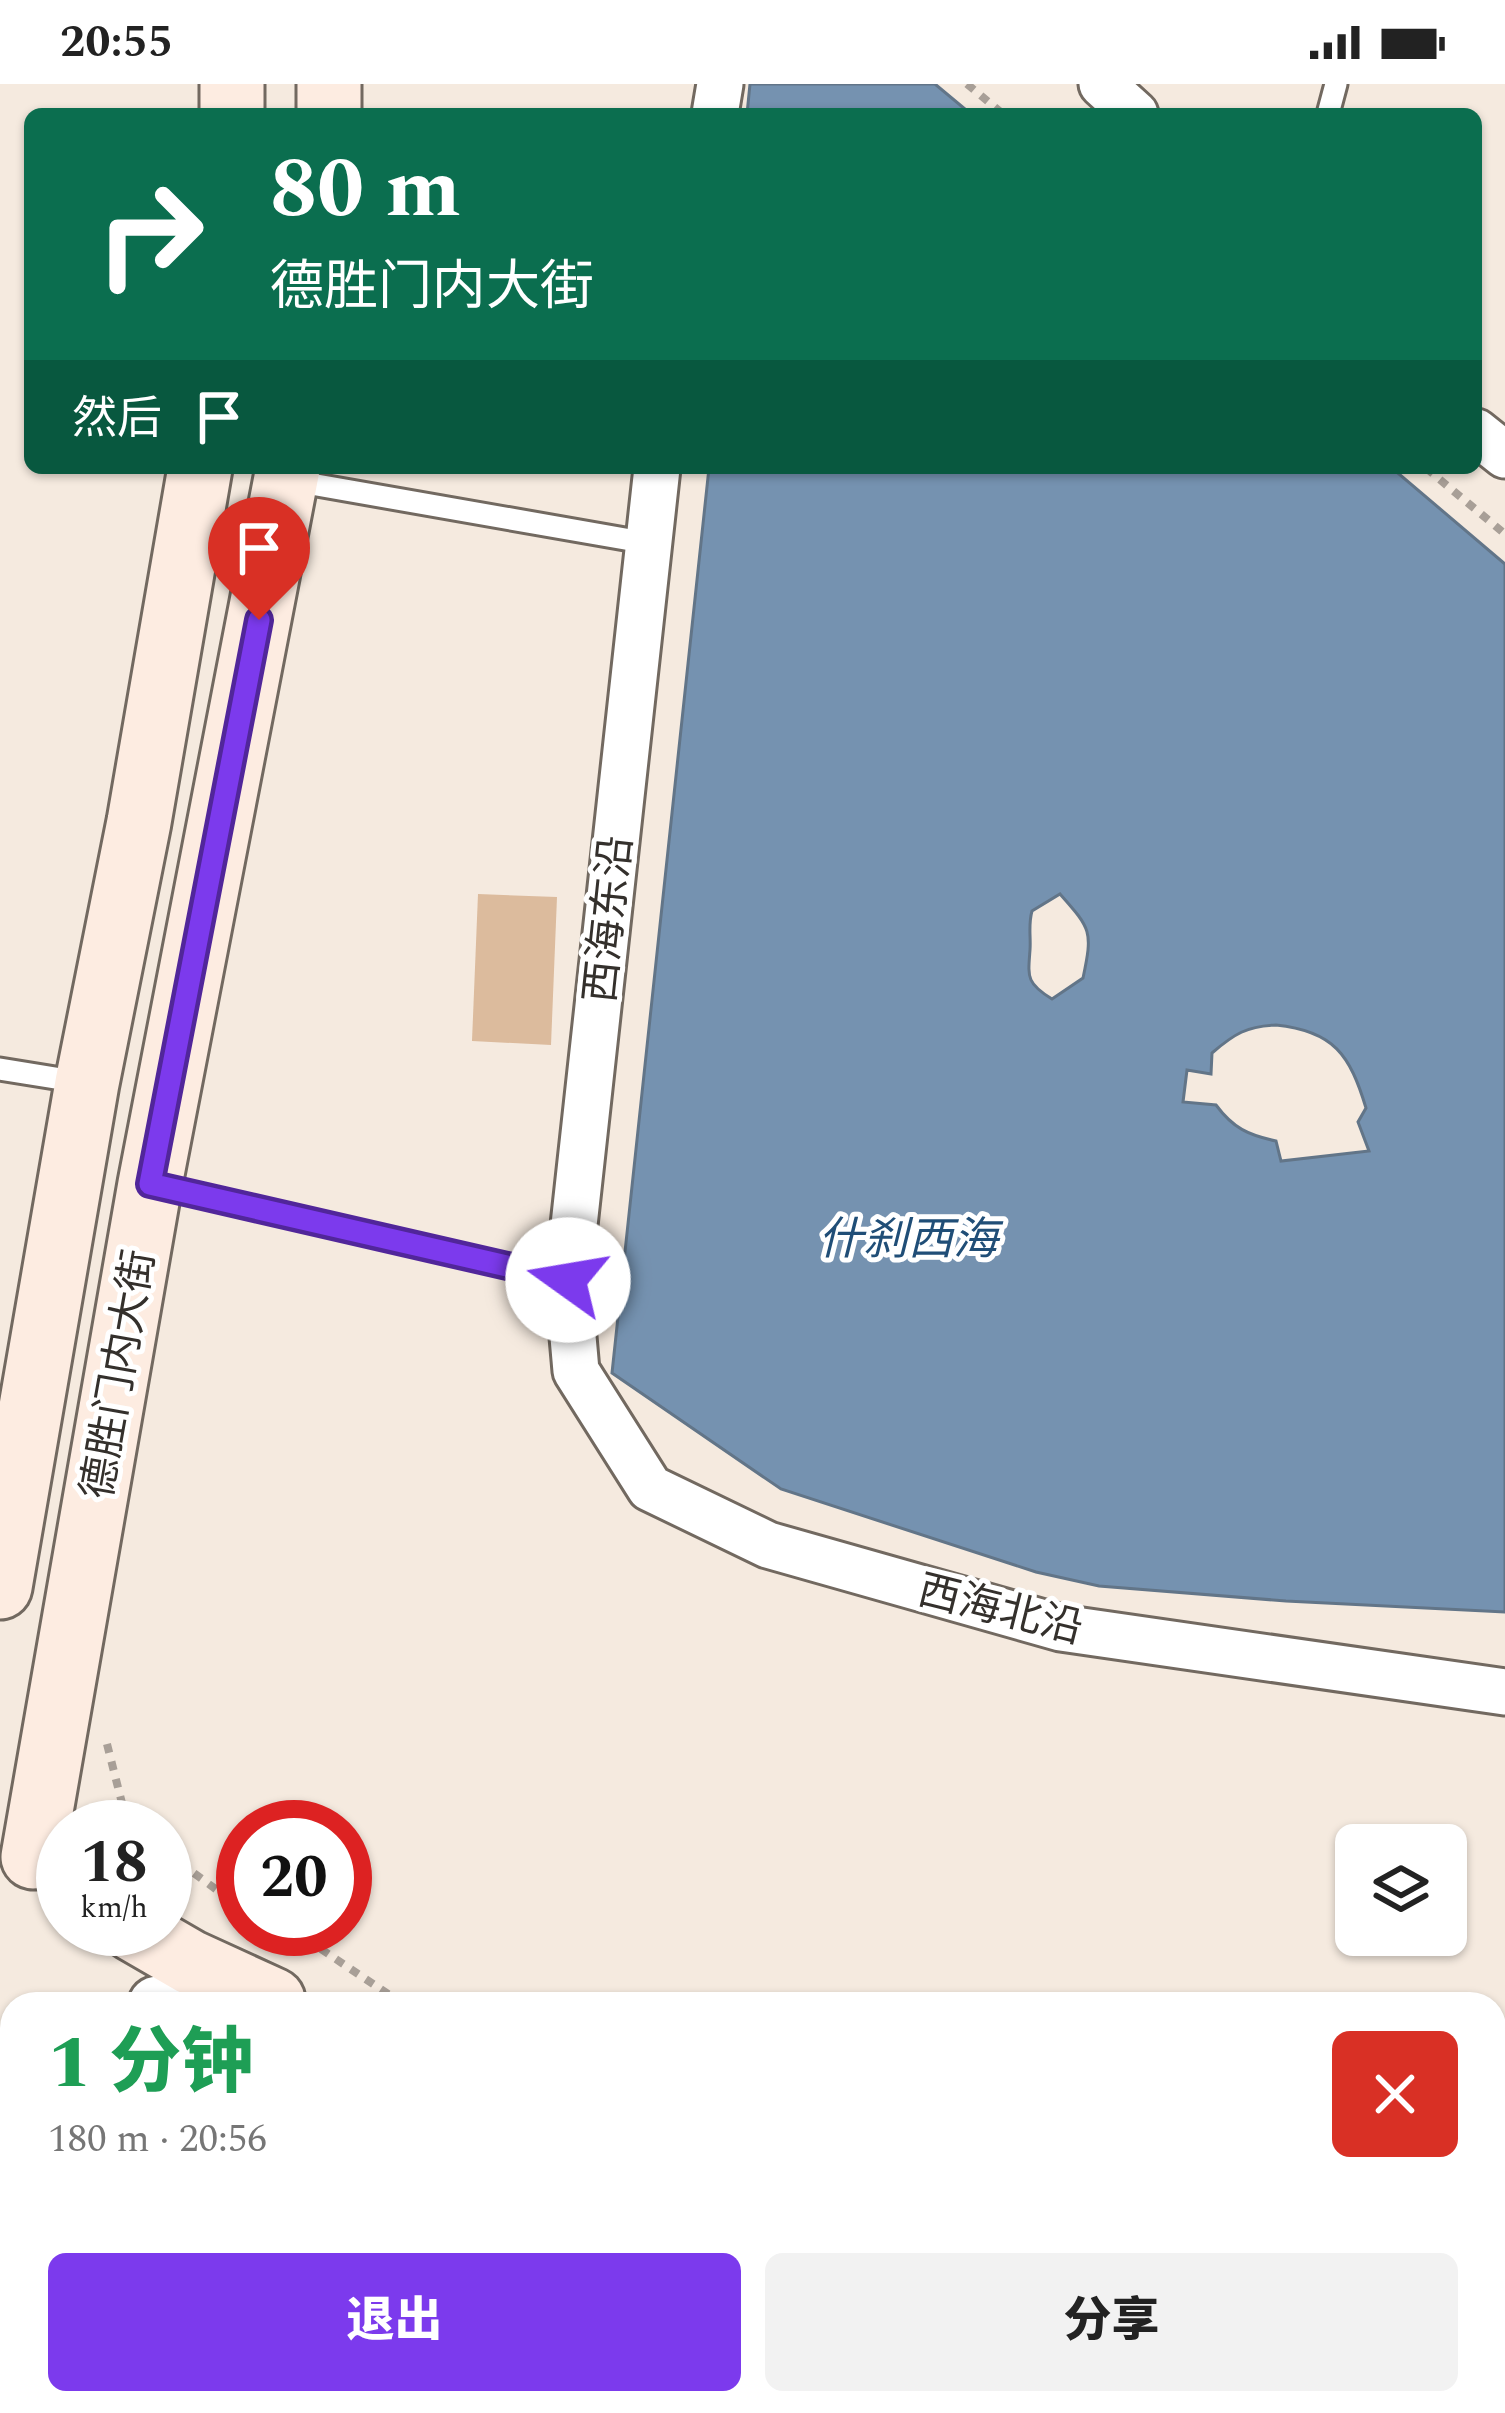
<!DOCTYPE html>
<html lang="zh">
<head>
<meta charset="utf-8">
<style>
  :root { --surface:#fff; --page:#f2f2f2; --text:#222; --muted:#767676; --accent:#7c3aed }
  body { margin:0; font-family:Spectral,"Noto Sans SC",serif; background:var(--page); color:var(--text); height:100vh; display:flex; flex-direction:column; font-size:45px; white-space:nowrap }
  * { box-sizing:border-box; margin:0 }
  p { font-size:39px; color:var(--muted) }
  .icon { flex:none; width:66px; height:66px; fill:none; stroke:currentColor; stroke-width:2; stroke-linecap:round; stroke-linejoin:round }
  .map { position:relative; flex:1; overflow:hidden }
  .panel { position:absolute; left:0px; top:1908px; width:1506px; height:423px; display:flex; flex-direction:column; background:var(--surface); border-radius:36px 36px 0 0; box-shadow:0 3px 9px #0004 }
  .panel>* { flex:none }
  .banner { position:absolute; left:24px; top:24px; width:1458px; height:366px; border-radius:18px; box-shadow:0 3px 9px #0004; background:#0b6e4f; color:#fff; overflow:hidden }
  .fabs { position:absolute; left:1335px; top:1740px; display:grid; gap:24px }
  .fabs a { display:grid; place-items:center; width:132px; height:132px; border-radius:18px; background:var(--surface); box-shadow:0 3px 9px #0004; font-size:60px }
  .speed { position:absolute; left:36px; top:1716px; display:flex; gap:24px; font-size:60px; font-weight:700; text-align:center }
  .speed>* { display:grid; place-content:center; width:156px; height:156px; border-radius:50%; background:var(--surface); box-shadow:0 3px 9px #0004; line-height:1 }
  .speed small { font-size:30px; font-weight:400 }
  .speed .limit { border:18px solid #d22; background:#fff; color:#111 }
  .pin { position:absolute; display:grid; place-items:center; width:102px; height:102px; color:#fff; margin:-123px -51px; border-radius:50% 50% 50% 0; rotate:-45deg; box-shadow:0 0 12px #0007 }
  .pin .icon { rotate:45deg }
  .me { position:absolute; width:132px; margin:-66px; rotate:283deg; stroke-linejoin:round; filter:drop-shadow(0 0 9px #0008) }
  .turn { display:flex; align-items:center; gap:42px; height:252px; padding:0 48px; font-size:54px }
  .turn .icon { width:156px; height:156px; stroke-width:2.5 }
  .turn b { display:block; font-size:84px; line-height:102px }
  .then { display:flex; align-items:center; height:114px; padding:0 48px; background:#0003; gap:24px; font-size:45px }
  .round { display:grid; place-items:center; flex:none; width:126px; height:126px; border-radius:18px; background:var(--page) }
  .overview { display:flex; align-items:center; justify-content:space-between; height:204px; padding:0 48px }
  h1 { font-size:72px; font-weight:800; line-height:90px; color:#1e9e55 }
  .action { display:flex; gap:24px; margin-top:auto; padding:24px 48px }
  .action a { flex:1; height:138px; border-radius:18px; background:var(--accent); color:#fff; font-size:48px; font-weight:800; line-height:138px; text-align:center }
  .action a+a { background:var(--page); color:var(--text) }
  .status { display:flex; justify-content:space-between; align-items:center; height:84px; padding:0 60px; background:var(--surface); direction:ltr }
  .status svg { height:33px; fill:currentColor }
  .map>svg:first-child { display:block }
  .water { fill:#7592b0; stroke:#627588; stroke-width:3; fill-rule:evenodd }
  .building { fill:#dcbb9d }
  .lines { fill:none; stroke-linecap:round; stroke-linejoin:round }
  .service-casing { stroke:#726960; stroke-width:27 }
  .minor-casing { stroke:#726960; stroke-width:51 }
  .tertiary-casing { stroke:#726960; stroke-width:60 }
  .secondary-casing { stroke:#726960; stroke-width:69 }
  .trunk-casing { stroke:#cecdcc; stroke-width:72 }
  .path { stroke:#a89f97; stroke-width:8; stroke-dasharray:9 9; stroke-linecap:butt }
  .service { stroke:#fff; stroke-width:21 }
  .minor { stroke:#fff; stroke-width:45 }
  .tertiary { stroke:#fff; stroke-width:54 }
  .secondary { stroke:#fdece1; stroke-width:63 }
  .trunk { stroke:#faceae; stroke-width:66 }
  .tertiary-bridge-casing { stroke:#726960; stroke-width:60; stroke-linecap:butt }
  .tertiary-bridge { stroke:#fff; stroke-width:54 }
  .route-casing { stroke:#51269a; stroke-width:30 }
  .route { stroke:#7c3aed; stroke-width:21 }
  .labels { text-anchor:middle; stroke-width:10; stroke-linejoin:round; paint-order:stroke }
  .street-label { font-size:42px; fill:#34302c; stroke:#fff }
  .water-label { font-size:45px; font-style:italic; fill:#204e77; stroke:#fff }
</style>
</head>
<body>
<div class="status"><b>20:55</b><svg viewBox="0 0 49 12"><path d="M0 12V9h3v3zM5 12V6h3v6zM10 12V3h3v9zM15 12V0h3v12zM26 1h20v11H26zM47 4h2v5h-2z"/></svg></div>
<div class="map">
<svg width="1505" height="2329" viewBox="0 0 1505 2329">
  <rect width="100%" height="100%" fill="#f5eadf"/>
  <g class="water">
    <polygon points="750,0 935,0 971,30 747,30"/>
    <path d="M 709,384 L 1392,384 L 1505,480 L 1505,1528 L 1286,1517 L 1099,1502 L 1036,1488 L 781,1405 L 612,1289 ZM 1060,810 C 1091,845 1093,847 1083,894 L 1052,915 C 1026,899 1028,893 1030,866 C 1031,852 1028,841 1032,827 ZM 1276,941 C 1334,947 1350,971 1366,1024 L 1358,1038 L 1369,1067 L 1281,1077 L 1276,1057 C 1248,1051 1233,1044 1216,1021 L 1183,1018 L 1187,986 L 1211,990 L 1212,969 C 1234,950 1247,942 1276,941 Z"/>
  </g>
  <polygon class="building" points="478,810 557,813 551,961 472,957"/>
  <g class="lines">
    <defs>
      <g id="service">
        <polyline points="1328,30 1336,0"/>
        <polyline points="294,397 648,459"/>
        <polyline points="0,985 80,998"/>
        <polyline points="154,1101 568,1196"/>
      </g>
      <g id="minor">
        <polyline points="1102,0 1135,30"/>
        <polyline points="715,30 720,0"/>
        <polyline points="1476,348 1505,371"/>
        <polyline points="657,384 568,1196 576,1287 650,1404 768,1461 1061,1544 1505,1608"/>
      </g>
      <g id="tertiary">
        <polyline points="156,1920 214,1911 265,1914"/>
        <polyline points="1494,2195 1505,2194"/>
      </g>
      <g id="secondary">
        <polyline points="232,30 232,0"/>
        <polyline points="329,30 329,0"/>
        <polyline points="0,1503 87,999 139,738 200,384"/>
        <polyline points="33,1773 150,1100 288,384"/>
        <polyline points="133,1845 190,1878 273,1916"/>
        <polyline points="0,1986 12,2034"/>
      </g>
      <g id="trunk">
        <polyline points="1494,2258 1505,2256"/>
        <polyline points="390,2319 584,2329"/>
        <polyline points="1287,2329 1303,2319"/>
      </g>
    </defs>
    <use href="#service" class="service-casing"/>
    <use href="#minor" class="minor-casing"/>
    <use href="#tertiary" class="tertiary-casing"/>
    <use href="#secondary" class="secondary-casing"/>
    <use href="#trunk" class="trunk-casing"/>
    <g class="path">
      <polyline points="967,0 1003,30"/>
      <polyline points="1426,384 1505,450"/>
      <polyline points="107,1660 127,1739 132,1743"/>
      <polyline points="165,1768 217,1806 243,1818"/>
      <polyline points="291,1845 403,1920"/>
    </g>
    <use href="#service" class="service"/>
    <use href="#minor" class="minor"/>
    <use href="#tertiary" class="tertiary"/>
    <use href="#secondary" class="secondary"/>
    <use href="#trunk" class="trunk"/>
    <defs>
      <g id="tertiary-bridge">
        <polyline points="3,2329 12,2123"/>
        <polyline points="403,2329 403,2319"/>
        <polyline points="453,2329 453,2319"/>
      </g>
    </defs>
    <use href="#tertiary-bridge" class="tertiary-bridge-casing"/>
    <use href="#tertiary-bridge" class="tertiary-bridge"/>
  </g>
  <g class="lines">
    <defs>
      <polyline id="route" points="259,536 150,1100 568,1196"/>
    </defs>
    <use href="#route" class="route-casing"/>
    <use href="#route" class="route"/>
  </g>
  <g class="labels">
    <g class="street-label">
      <text transform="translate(607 835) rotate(-84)" y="15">西海东沿</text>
      <text transform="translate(117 1290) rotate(-80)" y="15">德胜门内大街</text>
      <text transform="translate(1001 1524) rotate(14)" y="15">西海北沿</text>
    </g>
    <g class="water-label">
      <text x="908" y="1170">什刹西海</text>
    </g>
  </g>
</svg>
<div class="fabs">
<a><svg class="icon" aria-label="layers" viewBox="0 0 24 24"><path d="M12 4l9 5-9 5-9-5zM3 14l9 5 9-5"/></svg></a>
</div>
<div class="speed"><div>18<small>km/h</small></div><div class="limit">20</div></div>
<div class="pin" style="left:259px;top:536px;background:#d93025"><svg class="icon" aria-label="arrive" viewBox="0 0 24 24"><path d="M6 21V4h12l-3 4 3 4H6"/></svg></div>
<svg class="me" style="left:568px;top:1196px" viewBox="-20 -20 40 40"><circle r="19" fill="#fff"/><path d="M0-13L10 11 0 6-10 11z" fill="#7c3aed"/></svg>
<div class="banner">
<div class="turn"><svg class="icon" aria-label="right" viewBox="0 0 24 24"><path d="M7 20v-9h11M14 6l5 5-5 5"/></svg><div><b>80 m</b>德胜门内大街</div></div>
<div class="then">然后<svg class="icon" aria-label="arrive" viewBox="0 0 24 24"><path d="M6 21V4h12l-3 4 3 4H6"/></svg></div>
</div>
<section class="panel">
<div class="overview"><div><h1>1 分钟</h1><p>180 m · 20:56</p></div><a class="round" style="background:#d93025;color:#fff"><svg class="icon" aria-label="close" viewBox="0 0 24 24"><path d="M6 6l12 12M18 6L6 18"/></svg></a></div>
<div class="action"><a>退出</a><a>分享</a></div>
</section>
</div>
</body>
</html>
